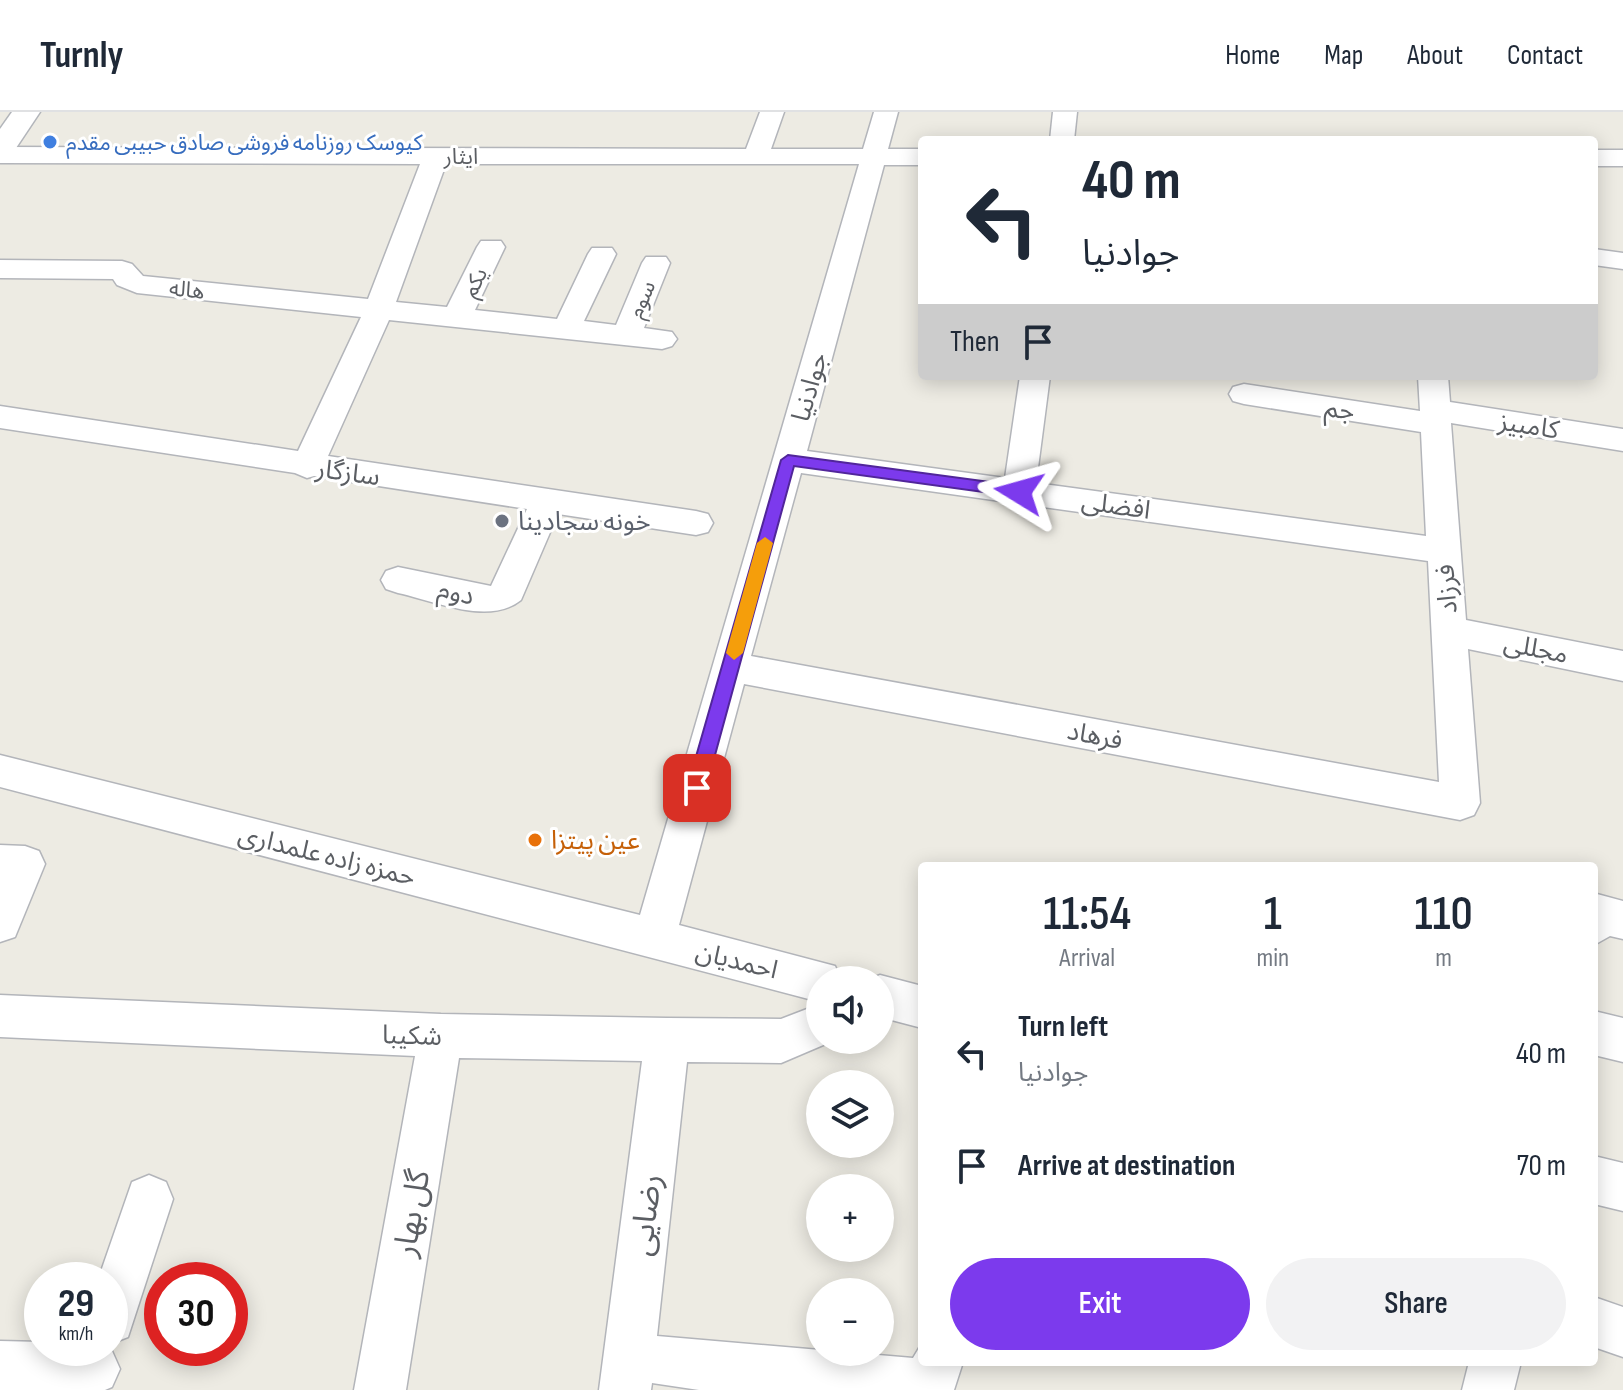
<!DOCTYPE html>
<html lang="en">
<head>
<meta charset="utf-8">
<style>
  :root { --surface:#fff; --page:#f2f2f3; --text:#1f2937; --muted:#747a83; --line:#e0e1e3; --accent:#7c3aed }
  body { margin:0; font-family:"Sofia Sans Condensed","Noto Sans Arabic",sans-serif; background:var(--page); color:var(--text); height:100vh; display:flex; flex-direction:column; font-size:30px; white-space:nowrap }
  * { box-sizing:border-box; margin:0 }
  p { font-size:26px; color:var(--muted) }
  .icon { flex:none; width:44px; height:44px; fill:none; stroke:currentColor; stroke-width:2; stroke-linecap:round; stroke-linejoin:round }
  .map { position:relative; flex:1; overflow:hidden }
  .sheet { position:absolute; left:918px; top:750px; width:680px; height:504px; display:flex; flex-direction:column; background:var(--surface); border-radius:8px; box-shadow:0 4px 20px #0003 }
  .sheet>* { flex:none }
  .hud { position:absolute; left:918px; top:24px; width:680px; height:244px; border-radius:8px; box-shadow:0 4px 20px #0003; background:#fff; color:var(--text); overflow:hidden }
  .tools { position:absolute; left:806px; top:854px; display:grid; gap:16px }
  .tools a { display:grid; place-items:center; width:88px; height:88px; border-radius:50%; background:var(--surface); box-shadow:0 4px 20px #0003; font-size:40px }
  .speed { position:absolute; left:24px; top:1150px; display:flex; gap:16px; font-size:40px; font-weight:700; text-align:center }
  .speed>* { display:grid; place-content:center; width:104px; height:104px; border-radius:50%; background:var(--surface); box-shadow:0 4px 20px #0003; line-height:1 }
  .speed small { font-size:20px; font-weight:400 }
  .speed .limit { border:12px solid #d22; background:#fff; color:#111 }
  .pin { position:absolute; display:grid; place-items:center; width:68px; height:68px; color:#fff; margin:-34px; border-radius:16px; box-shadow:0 4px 12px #0006 }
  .me { position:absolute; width:88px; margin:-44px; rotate:278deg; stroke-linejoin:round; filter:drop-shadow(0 0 6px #0008) }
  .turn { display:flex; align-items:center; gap:28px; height:168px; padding:0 32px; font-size:36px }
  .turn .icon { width:104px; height:104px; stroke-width:2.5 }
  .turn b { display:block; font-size:56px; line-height:68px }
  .then { display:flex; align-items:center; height:76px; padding:0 32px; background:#0003; gap:16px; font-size:30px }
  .eta { display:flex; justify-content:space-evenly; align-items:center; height:136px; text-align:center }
  .eta b { font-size:48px; font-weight:600; line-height:56px }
  .action { display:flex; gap:16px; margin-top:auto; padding:16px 32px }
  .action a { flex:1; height:92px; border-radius:48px; background:var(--accent); color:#fff; font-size:32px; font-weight:600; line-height:92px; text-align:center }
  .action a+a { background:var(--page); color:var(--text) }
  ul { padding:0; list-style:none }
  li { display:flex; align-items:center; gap:24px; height:112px; padding:0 32px }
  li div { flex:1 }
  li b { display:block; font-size:30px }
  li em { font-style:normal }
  header { display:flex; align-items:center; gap:48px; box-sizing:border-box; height:112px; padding:0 40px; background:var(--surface); border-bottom:2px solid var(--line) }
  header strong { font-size:38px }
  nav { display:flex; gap:44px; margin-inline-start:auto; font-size:28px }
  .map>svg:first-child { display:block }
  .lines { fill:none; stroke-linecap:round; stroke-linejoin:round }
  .street-casing { stroke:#b3b5ba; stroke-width:3 }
  .secondary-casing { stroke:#b2b5ba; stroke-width:3 }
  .street { fill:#fff; fill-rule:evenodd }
  .secondary { fill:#fff; fill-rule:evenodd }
  .route { fill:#7c3aed; stroke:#51269a; stroke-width:2 }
  .slow { fill:#f59e0b }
  .shop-dot { fill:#3f7fe0; stroke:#fff; stroke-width:3 }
  .worship-dot { fill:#6b7280; stroke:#fff; stroke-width:3 }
  .food-dot { fill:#e8710a; stroke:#fff; stroke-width:3 }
  .labels { text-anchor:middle; stroke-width:6; stroke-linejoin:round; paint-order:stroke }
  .far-shop-label { font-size:22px; fill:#366cbe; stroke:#fff; text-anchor:start }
  .far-street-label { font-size:22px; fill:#5b5e63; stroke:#fff }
  .street-label { font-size:26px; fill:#5b5e63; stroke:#fff }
  .worship-label { font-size:26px; fill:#5b616d; stroke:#fff; text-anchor:start }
  .food-label { font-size:26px; fill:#c56008; stroke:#fff; text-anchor:start }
  .near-street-label { font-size:32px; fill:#5b5e63; stroke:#fff }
</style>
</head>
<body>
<header>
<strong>Turnly</strong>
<nav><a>Home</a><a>Map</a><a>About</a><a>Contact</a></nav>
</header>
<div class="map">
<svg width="1623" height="1278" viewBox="0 0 1623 1278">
  <rect width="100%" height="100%" fill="#edebe3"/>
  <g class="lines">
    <defs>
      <g id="street">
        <path d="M 760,0 L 784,0 L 771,37 L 863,37 L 874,0 L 898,0 L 888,37 L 922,37 L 922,53 L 884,53 L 807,339 L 1005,366 L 1020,264 L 1050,264 L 1036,371 L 1426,424 L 1421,320 L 1244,292 L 1233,289 L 1229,282 L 1233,275 L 1244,272 L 1420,299 L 1418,264 L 1448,264 L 1450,290 L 1623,317 L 1623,339 L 1451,311 L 1466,508 L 1623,539 L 1623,569 L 1468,537 L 1480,691 L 1474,703 L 1460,708 L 744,572 L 679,813 L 835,854 L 841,868 L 820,868 L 820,890 L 0,675 L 0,643 L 640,803 L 859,52 L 446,52 L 396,190 L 447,195 L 477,135 L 481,129 L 501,129 L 505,135 L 475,198 L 557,207 L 588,142 L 592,136 L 612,136 L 616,142 L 584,209 L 616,213 L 642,151 L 646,145 L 666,145 L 670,151 L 644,216 L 672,220 L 677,227 L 672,234 L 662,237 L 389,208 L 328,344 L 696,399 L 708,402 L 713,411 L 708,420 L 696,423 L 558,402 L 521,488 C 489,514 435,489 398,481 L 386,477 L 381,468 L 386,459 L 398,455 L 491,474 L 527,397 L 314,364 L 307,366 L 295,361 L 0,316 L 0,294 L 298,339 L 361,205 L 137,181 L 117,173 L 113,167 L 0,166 L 0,148 L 122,149 L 132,152 L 143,164 L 368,187 L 420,52 L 0,51 L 0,35 L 746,37 ZM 801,361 L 1428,449 L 1439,670 L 751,544 Z"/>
        <polygon points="1053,0 1077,0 1074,28 1050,28"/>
        <rect x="1594" y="38" width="29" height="16"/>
        <polygon points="1594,137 1623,141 1623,157 1594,153"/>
        <polygon points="0,733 25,734 39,739 45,752 15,825 0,830"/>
        <polygon points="1597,782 1623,789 1623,827 1610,824 1594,833 1594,783"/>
        <polygon points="880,863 922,874 922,916 880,905 880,868 868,868"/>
        <polygon points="0,883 441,902 667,906 781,907 820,892 820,928 835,928 781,951 687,950 657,1224 913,1246 922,1231 922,1250 963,1250 954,1278 699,1278 652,1271 651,1278 599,1278 642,949 459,946 406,1278 354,1278 415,944 0,925"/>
        <polygon points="1594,899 1623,906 1623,950 1594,943"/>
        <polygon points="1594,1044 1623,1051 1623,1099 1594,1092"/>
        <polygon points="149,1063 166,1070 173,1087 128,1225 110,1232 110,1168 98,1168 132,1070"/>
        <polygon points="1594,1185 1623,1195 1623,1245 1594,1235"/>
        <polygon points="0,1229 42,1230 42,1236 105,1236 112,1239 120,1257 112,1275 105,1278 0,1278"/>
        <polygon points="1469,1250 1521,1250 1514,1278 1462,1278"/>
      </g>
      <polygon id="secondary" points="12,0 40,0 10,45 0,48 0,17"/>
    </defs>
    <use href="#street" class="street-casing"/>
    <use href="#secondary" class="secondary-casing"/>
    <use href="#street" class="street"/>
    <use href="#secondary" class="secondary"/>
  </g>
  <polygon class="route" points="788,343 1019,374 1026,380 1019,385 794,354 706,676 697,684 687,676 781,348"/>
  <polygon class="slow" points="765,425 773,431 743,541 734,548 726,541 757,431"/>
  <circle class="shop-dot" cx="50" cy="30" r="8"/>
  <circle class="worship-dot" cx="502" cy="409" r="8"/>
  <circle class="food-dot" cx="535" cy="728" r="8"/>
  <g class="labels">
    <g class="far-shop-label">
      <text x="66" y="38">کیوسک روزنامه فروشی صادق حبیبی مقدم</text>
    </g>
    <g class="far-street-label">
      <text x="461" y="52">ایثار</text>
      <text transform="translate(474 170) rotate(-64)" y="8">یکم</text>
      <text transform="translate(187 177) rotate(6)" y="8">هاله</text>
      <text transform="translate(641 187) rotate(-67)" y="8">سوم</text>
    </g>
    <g class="street-label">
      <text transform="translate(809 275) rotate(-74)" y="9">جوادنیا</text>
      <text transform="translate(1340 297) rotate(9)" y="9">جم</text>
      <text transform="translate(1529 313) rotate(9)" y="9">کامبیز</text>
      <text transform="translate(348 360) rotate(8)" y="9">سازگار</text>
      <text transform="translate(1116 393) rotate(8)" y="9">افضلی</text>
      <text transform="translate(1446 477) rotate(-94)" y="9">فرزاد</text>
      <text transform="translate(456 480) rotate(13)" y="9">دوم</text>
      <text transform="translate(1536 536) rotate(11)" y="9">مجللی</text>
      <text transform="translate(1095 623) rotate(11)" y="9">فرهاد</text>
      <text transform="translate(327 743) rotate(14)" y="9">حمزه زاده علمداری</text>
      <text transform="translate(737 848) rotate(14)" y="9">احمدیان</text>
      <text transform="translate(412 923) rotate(2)" y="9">شکیبا</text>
    </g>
    <g class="worship-label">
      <text x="518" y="418">خونه سجادینا</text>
    </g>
    <g class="food-label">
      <text x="551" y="737">عین پیتزا</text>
    </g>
    <g class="near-street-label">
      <text transform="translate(411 1101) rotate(-80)" y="11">گل بهار</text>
      <text transform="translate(645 1103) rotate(-83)" y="11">رضایی</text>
    </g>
  </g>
</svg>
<div class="tools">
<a><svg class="icon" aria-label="sound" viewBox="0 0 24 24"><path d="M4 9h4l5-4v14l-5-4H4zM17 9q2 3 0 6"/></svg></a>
<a><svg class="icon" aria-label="layers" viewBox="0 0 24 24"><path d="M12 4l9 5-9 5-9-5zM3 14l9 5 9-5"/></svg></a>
<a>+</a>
<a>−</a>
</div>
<div class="speed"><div>29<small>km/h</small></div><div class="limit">30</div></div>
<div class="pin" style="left:697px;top:676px;background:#d93025"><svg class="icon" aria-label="arrive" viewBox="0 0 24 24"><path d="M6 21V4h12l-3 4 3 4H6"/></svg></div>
<svg class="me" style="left:1019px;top:380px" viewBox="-20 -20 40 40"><path d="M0-17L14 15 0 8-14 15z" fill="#7c3aed" stroke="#fff" stroke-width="4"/></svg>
<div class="hud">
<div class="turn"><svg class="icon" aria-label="left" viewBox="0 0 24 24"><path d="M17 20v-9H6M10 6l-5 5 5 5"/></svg><div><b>40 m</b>جوادنیا</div></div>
<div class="then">Then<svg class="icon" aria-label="arrive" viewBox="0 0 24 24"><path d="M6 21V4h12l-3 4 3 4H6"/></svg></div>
</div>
<section class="sheet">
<div class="eta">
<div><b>11:54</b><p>Arrival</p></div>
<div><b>1</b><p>min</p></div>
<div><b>110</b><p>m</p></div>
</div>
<ul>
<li><svg class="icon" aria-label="left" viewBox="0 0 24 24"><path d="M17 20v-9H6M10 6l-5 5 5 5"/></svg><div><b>Turn left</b><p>جوادنیا</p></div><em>40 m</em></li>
<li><svg class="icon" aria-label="arrive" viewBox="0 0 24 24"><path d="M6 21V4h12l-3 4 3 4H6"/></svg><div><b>Arrive at destination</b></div><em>70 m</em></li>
</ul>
<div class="action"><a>Exit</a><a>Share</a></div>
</section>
</div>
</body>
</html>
